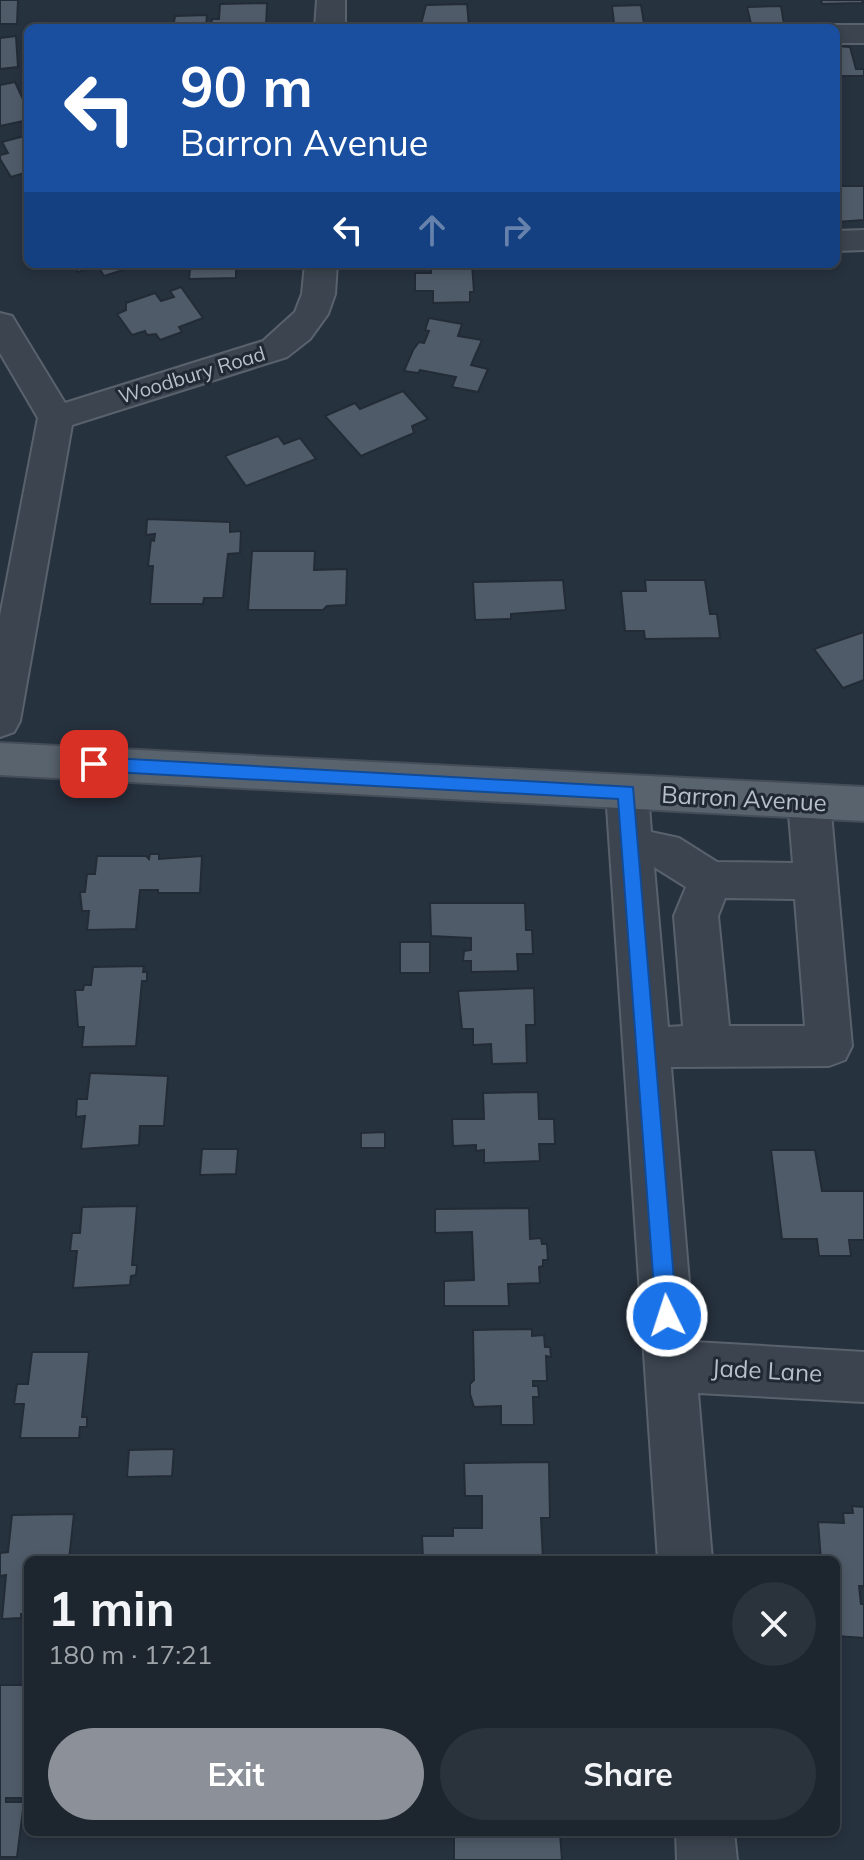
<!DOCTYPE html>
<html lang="en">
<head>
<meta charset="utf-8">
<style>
  :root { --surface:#1d262f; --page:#2a323b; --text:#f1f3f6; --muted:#a0a5aa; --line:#3b434b; --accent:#8c9099 }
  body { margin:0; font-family:Mulish,sans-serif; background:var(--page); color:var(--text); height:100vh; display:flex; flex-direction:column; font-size:30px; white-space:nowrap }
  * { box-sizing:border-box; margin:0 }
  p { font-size:26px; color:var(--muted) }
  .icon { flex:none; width:44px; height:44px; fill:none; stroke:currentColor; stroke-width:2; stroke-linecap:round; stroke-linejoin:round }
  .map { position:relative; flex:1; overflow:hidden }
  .details { position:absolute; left:24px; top:1556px; width:816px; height:280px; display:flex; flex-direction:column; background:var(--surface); border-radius:12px; box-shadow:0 4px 12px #0003,0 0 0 2px var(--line) }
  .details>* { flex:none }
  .banner { position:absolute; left:24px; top:24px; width:816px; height:244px; border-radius:12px; box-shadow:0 4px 12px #0003,0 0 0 2px var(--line); background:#1a4fa0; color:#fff; overflow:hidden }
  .pin { position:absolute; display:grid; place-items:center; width:68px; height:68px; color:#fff; margin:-34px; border-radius:16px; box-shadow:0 4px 12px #0006 }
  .me { position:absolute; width:88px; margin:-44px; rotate:356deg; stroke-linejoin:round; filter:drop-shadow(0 0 6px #0008) }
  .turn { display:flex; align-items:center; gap:28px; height:168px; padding:0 24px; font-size:36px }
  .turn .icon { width:104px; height:104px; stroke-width:2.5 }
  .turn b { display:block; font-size:56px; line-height:68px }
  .lanes { display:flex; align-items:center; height:76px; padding:0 24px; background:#0003; justify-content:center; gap:40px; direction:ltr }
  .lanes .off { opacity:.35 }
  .round { display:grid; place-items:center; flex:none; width:84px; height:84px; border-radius:42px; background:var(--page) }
  .summary { display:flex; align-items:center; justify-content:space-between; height:136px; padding:0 24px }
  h1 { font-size:48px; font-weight:700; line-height:60px }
  .cta { display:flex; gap:16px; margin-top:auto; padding:16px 24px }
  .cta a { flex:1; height:92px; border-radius:48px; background:var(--accent); color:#fff; font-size:32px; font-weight:700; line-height:92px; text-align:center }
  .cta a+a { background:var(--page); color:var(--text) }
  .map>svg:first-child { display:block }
  .building { fill:#505b69; stroke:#222b36; stroke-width:2 }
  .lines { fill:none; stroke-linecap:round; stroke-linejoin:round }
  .minor-casing { stroke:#59626c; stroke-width:4 }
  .major-casing { stroke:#444d58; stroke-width:4 }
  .minor { fill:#3b444f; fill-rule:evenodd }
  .major { fill:#59636e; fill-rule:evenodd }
  .route { fill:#1a73e8; stroke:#114b97; stroke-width:2 }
  .labels { text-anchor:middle; stroke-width:6; stroke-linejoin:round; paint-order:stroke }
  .far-street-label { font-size:20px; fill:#b7bfc9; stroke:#202934 }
  .street-label { font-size:24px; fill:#b7bfc9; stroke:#202934 }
</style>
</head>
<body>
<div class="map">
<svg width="864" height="1860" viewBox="0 0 864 1860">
  <rect width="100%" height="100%" fill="#27323f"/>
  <g class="building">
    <polygon points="0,0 18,0 17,24 0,24"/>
    <polygon points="821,0 862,0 863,3 822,4"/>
    <polygon points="267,3 266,28 173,28 175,16 207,15 206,26 211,26 212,19 219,19 220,4"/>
    <polygon points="467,4 469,26 490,28 420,28 426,5"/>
    <polygon points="641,5 644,23 614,23 612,6"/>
    <polygon points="781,6 784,24 751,24 747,7"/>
    <polygon points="16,36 18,67 0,69 0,38"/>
    <polygon points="836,46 850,47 856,69 864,69 864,76 836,76"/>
    <polygon points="15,82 28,110 28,120 0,126 0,85"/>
    <polygon points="28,135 28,172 11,177 0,159 0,155 8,153 2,142"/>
    <polygon points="836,186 864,186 864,220 836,222"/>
    <polygon points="73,264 142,264 104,276 98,266 78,272"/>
    <polygon points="199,264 254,264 254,268 236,268 236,278 189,279 190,269 199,269"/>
    <polygon points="431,264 472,264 474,292 470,292 470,302 433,303 433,291 415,291 415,273 431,273"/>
    <polygon points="181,287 203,318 179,327 182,332 160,340 156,334 147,335 145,331 132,335 117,314 126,310 126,303 155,293 161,301 174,297 170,291"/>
    <polygon points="429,318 462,324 458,336 482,340 471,365 488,369 478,392 452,387 456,377 420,370 418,373 404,371 413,350 419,342 424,343 429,331 425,330"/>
    <polygon points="403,391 428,419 412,426 414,433 361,456 325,416 355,403 360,409"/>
    <polygon points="278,436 284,444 300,438 316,459 246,486 225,456"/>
    <polygon points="147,519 230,522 230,532 241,531 240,553 228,554 223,598 204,598 203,604 150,604 153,566 148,566 151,540 154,541 155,534 146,535"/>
    <polygon points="252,551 315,551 314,570 347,569 346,605 327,606 323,610 248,610"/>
    <polygon points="563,580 566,610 511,614 511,619 475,620 473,582"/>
    <polygon points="645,580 705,580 710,614 717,614 720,638 645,639 644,631 625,631 621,591 646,591"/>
    <polygon points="864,632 864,680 843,688 814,649"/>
    <polygon points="150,854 159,854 159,859 202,856 200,893 158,893 158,890 140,890 136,929 87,930 89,911 82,911 80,892 85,892 87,874 95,874 97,856 146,856 149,859"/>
    <polygon points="430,903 525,903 526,930 532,930 533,954 517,954 518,971 471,972 471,961 463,961 464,951 471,950 471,938 431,936"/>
    <rect x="400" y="942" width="30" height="31"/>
    <polygon points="144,966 143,972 147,972 147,981 142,981 136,1046 82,1047 84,1027 78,1027 75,990 83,990 84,985 91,985 93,967"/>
    <polygon points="534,988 535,1025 526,1025 527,1063 492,1064 491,1044 473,1045 473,1029 462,1029 458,991"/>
    <polygon points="90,1073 168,1076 164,1126 140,1126 139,1145 81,1149 85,1116 76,1117 77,1099 87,1099"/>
    <polygon points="538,1092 539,1119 554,1119 555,1144 539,1144 540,1161 484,1163 484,1150 476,1151 476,1145 453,1146 452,1119 484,1119 483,1093"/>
    <polygon points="385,1132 385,1148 361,1148 361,1133"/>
    <polygon points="202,1149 238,1149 236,1174 200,1175"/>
    <polygon points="771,1150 815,1150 822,1191 864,1191 864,1240 849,1240 851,1256 819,1256 817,1239 782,1239"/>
    <polygon points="137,1206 132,1265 137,1265 136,1275 131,1276 130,1285 73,1288 77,1251 70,1251 72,1233 80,1233 82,1207"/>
    <polygon points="529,1208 530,1239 541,1238 542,1244 547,1244 548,1260 543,1260 543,1266 539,1267 540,1283 508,1284 509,1306 444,1306 444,1281 474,1280 472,1232 435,1233 435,1209"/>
    <polygon points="532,1329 532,1336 544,1335 545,1347 550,1347 551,1357 546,1356 547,1381 533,1381 533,1386 538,1386 539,1397 533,1397 534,1425 501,1425 501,1406 474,1407 470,1394 470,1384 474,1380 473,1330"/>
    <polygon points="32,1352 89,1352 82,1417 87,1417 87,1427 80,1427 79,1438 20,1438 24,1404 14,1404 17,1384 28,1384"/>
    <polygon points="174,1449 172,1476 127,1477 129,1450"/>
    <polygon points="549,1462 550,1518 541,1518 543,1560 423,1560 422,1536 453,1536 453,1528 482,1528 482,1496 465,1496 464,1463"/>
    <polygon points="852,1506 864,1507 864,1586 859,1586 861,1604 864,1604 864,1638 836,1636 836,1560 821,1560 818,1522 844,1523 843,1513 853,1513"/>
    <polygon points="74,1514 69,1560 28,1560 28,1614 21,1614 21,1618 2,1619 6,1575 0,1576 0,1553 8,1552 12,1515"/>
    <polygon points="0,1685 28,1685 28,1798 6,1798 6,1802 24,1802 17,1857 0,1857"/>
    <polygon points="445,1832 572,1832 572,1833 560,1833 562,1860 454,1860 454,1833"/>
  </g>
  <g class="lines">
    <defs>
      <g id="minor">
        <polygon points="317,0 345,0 345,28 315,28"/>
        <polygon points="836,25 864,25 864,43 836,43 836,28 826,28"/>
        <polygon points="864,230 864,250 836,251 836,231"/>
        <polygon points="305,264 337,264 335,294 328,314 310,339 287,357 72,425 20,721 14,732 0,737 0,616 38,418 0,353 0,313 12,316 65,403 263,341 295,312 302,294"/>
        <path d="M 627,775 L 642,780 L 648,792 L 651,832 L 679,838 L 717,862 L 793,863 L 788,802 L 794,790 L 809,785 L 824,790 L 830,802 L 852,1046 L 845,1060 L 829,1066 L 671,1067 L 694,1342 L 864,1352 L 864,1402 L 698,1393 L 712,1560 L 658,1560 L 606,792 L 612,780 ZM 654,867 L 686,887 L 674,916 L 683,1026 L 668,1027 ZM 725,898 L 795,899 L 805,1026 L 729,1026 L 718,916 Z"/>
        <polygon points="676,1832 734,1832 737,1860 677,1860"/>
      </g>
      <polygon id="major" points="0,743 864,787 864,821 0,775"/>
    </defs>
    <use href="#minor" class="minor-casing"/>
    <use href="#major" class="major-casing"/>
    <use href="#minor" class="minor"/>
    <use href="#major" class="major"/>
  </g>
  <polygon class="route" points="94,757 633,787 677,1316 674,1324 667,1327 659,1324 656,1316 618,799 94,771 85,764"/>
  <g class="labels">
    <g class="far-street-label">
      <text transform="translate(192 375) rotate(-17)" y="7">Woodbury Road</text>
    </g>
    <g class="street-label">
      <text transform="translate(744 799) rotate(3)" y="8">Barron Avenue</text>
      <text transform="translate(767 1371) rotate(3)" y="8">Jade Lane</text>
    </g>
  </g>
</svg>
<div class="pin" style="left:94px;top:764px;background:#d93025"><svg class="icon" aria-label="arrive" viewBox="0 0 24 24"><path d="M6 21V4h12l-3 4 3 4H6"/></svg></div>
<svg class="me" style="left:667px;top:1316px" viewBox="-20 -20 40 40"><circle r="17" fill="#1a73e8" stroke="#fff" stroke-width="3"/><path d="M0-11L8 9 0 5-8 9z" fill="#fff"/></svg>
<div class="banner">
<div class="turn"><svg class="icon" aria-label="left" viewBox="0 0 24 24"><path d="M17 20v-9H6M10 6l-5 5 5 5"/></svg><div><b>90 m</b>Barron Avenue</div></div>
<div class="lanes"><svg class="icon" aria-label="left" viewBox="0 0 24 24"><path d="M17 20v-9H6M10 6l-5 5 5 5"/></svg><svg class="icon off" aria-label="ahead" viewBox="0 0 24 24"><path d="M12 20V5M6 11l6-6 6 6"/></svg><svg class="icon off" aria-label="right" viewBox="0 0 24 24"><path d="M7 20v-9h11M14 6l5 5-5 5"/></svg></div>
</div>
<section class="details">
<div class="summary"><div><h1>1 min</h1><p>180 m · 17:21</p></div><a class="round"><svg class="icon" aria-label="close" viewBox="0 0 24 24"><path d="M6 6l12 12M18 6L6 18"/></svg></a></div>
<div class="cta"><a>Exit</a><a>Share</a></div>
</section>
</div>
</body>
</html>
